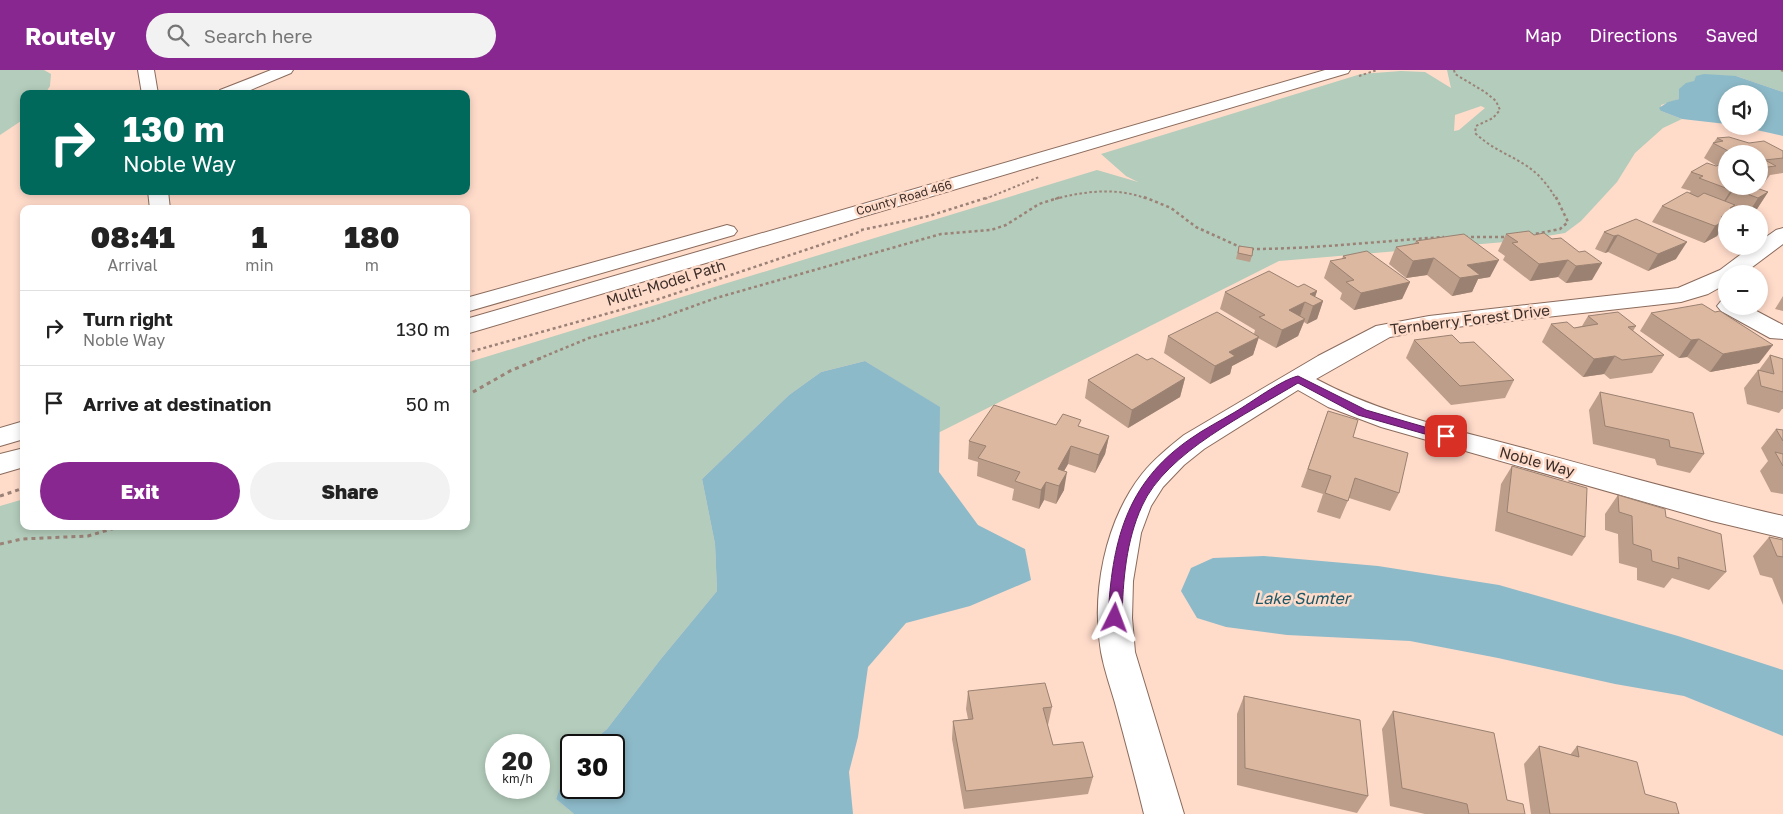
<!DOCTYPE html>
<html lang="en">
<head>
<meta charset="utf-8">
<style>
  :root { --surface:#fff; --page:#f2f2f2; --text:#222; --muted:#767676; --line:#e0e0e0; --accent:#892790 }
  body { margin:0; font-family:"Golos Text",sans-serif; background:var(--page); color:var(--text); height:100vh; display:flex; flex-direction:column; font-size:19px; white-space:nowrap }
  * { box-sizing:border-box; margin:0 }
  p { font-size:16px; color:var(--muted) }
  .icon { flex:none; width:28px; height:28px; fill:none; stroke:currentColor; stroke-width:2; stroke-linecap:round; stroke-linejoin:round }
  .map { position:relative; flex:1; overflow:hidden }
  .panel { position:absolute; left:20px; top:135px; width:450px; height:325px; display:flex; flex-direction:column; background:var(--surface); border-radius:10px; box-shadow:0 2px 8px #0003 }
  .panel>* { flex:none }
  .guide { position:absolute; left:20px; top:20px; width:450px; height:105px; border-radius:10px; box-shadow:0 2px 8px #0003; background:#00695c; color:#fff; overflow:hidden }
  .buttons { position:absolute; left:1718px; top:15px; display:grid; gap:10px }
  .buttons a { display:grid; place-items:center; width:50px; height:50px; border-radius:50%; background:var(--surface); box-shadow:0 2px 8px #0003; font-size:25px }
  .speed { position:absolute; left:485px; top:664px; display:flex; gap:10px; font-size:25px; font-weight:700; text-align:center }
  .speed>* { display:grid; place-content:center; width:65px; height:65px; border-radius:50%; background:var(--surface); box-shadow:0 2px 8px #0003; line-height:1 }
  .speed small { font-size:12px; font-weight:400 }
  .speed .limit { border:2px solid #111; border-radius:8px; background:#fff; color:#111 }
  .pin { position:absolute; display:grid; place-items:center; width:42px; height:42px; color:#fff; margin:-21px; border-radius:10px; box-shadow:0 2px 8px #0006 }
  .me { position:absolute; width:55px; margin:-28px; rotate:3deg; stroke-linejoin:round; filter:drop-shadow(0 0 4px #0008) }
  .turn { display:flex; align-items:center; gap:18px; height:105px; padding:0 20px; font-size:22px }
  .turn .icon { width:65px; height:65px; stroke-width:2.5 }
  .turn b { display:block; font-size:35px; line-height:42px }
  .eta { display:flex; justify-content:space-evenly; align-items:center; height:85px; text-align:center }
  .eta b { font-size:30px; font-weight:800; line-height:35px }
  .button { display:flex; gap:10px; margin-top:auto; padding:10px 20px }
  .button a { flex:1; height:58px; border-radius:30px; background:var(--accent); color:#fff; font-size:20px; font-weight:800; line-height:58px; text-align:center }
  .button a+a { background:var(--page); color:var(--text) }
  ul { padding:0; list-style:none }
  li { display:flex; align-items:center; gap:15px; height:75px; padding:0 20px; border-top:1px solid var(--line) }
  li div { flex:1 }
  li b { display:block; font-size:19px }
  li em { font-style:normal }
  header { display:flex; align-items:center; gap:30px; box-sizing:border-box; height:70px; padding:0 25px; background:var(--accent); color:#fff }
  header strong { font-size:24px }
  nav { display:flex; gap:28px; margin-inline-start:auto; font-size:18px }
  .search { width:350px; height:45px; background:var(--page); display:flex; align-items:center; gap:12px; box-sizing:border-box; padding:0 18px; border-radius:28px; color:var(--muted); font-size:19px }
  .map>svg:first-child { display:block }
  .green { fill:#b3ccbb; fill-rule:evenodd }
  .water { fill:#8dbac9 }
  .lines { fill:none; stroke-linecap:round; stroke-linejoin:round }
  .minor-casing { stroke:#8a6b5c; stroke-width:2 }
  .major-casing { stroke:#8a6b5c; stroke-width:2 }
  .path-far2 { stroke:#9b8277; stroke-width:2; stroke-dasharray:2.5 2.5; stroke-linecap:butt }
  .path-far1 { stroke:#9b8277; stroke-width:2.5; stroke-dasharray:3 3; stroke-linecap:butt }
  .path { stroke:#9b8277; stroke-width:3; stroke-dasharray:4 4; stroke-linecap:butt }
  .minor { fill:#fff; fill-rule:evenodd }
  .major { fill:#fff; fill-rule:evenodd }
  .wall { fill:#bd9e8a }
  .shaded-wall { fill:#9a8171 }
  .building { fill:#dcb8a1; stroke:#9a8171 }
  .route { fill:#892790; stroke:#59195e }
  .labels { text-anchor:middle; stroke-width:5; stroke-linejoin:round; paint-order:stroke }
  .far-street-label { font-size:12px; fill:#3c2e28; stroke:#ffdbca }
  .street-label { font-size:15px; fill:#3c2e28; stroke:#ffdbca }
  .water-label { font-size:16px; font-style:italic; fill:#1b5868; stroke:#ffdbca }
</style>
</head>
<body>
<header>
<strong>Routely</strong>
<div class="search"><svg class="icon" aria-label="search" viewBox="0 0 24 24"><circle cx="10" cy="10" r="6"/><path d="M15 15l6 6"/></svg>Search here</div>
<nav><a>Map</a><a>Directions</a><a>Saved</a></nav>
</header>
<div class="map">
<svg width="1783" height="744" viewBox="0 0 1783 744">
  <rect width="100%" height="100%" fill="#ffdbca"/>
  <g class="green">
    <polygon points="0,0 44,0 51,4 50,16 45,24 24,24 24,49 0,65"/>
    <path d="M 1447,0 L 1783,0 L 1783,22 L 1736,6 L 1697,6 L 1694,11 L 1679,23 L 1679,29 L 1661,35 L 1661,41 L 1682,49 L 1663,58 L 1635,83 L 1617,112 L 1581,151 L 1565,163 L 1517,171 L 1279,191 L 938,363 L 939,337 L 865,291 L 821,302 L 789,325 L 702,409 L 715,474 L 717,521 L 660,590 L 607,659 L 588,675 L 571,675 L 571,689 L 556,729 L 574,744 L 0,744 L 0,436 L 24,429 L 24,456 L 466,456 L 466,293 L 1097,100 L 1138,112 L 1126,106 L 1101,84 L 1361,4 L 1401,1 L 1425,2 L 1451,18 ZM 1481,36 L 1485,38 L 1459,60 L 1454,61 L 1455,45 ZM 496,675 L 539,675 L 539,718 L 496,718 Z"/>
  </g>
  <g class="water">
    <polygon points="1704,4 1736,6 1783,22 1783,66 1739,56 1759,56 1759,24 1726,24 1726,54 1682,49 1661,41 1659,38 1668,32 1679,29 1679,19 1686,13 1694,11 1696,6"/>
    <polygon points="865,291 940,337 939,402 978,455 1025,479 1031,510 970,536 906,553 868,597 858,667 849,702 853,744 574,744 556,729 570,690 571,689 571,718 614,718 614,675 588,675 607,659 660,590 717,521 715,474 702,409 789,325 821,302"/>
    <polygon points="1264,486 1378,496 1499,515 1678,566 1783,600 1783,666 1684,626 1615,614 1498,588 1410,571 1287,565 1226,557 1197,548 1181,521 1191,498 1213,488"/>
  </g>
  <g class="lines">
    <defs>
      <g id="minor">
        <polygon points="138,0 154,0 158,24 142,24"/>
        <polygon points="271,0 293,0 291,3 241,24 218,24 220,20"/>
        <polygon points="148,121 168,121 170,139 150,139"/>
        <path d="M 1783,158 L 1783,174 L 1743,204 L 1726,204 L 1726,214 L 1708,224 L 1681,232 L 1429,260 L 1390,267 L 1316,309 C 1381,344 1453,359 1523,378 C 1610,402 1696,426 1783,446 L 1783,468 L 1712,451 L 1381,357 L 1328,337 L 1298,320 L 1204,379 L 1184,395 L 1163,417 L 1151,436 L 1141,463 L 1133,511 L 1132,548 L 1135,582 L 1184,744 L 1144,744 C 1135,707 1125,670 1115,633 C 1110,616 1104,599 1101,582 C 1091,523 1105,451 1142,404 C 1154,389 1169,377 1184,365 L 1318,286 L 1376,256 L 1429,246 L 1678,218 L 1720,200 L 1752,176 L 1759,176 L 1759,172 L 1776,160 Z"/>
        <polygon points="1726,230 1726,236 1747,236 1783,255 1783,269 1770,268 1721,241 1717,236 1721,231"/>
      </g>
      <g id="major">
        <polygon points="1325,0 1350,0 1348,3 466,264 466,249"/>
        <polygon points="727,155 734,157 737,161 734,165 466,242 466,228"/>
        <polygon points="24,351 24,369 0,376 0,358"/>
        <polygon points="24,378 24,397 0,404 0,384"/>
      </g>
    </defs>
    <use href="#minor" class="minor-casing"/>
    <use href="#major" class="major-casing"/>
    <g class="path-far2">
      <path d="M 1454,0 L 1455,4 L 1485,22 L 1496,31 L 1500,40 L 1493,48 L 1476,56 L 1475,63 C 1505,91 1532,86 1556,129"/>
      <polyline points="1781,0 1783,1"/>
      <polyline points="1359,6 1377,0"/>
      <polyline points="985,129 1039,107"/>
      <path d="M 1055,129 C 1085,121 1118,117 1147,129"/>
    </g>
    <g class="path-far1">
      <polyline points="1144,127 1171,138 1196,157 1242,178"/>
      <polyline points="861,160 929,146 989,127"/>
      <polyline points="1530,165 1560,159 1568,152 1556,127"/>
      <polyline points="1465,167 1509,167"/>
      <path d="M 1251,179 C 1315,179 1380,171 1444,167"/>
      <polyline points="466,283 656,230 862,161"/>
      <polyline points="538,289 589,268 655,250 716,228 941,164 991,160 1006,155 1039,134 1061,127"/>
    </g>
    <g class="path">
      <polyline points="466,326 510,301 541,288"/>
      <polyline points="0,426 24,418"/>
      <polyline points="0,474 22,469 88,466 122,456"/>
    </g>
    <use href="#minor" class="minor"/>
    <use href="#major" class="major"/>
  </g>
  <g class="wall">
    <polygon points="1717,68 1783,81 1783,103 1770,105 1765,112 1759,112 1759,84 1726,84 1726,116 1755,118 1768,122 1757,139 1748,144 1746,144 1732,139 1726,144 1726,152 1717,166 1704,173 1652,152 1662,136 1689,123 1691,121 1681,118 1691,102 1717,96 1704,88 1713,73 1714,72"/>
    <polygon points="1636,149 1676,189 1648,201 1608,182 1605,183 1595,179 1604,162"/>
    <polygon points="1506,164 1534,165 1552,169 1592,210 1566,213 1558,207 1530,211 1503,190 1505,186 1498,181"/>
    <polygon points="1416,171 1490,207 1478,209 1472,222 1452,226 1427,205 1406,208 1389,194 1396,177 1414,174"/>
    <polygon points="1239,176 1252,186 1250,192 1236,189"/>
    <polygon points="1343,186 1410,212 1402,229 1354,240 1340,229 1342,223 1324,208 1330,191 1342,189"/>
    <polygon points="1298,217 1317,221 1315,227 1323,231 1317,249 1307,254 1304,252 1298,266 1276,278 1258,268 1253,285 1232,296 1230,304 1210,314 1164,283 1168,266 1254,264 1255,260 1220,239 1225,222"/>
    <polygon points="1783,226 1783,241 1775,239"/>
    <polygon points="1651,243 1759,293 1710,302 1687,287 1679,288 1640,261"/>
    <polygon points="1588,246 1636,256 1633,261 1664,285 1652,303 1610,309 1604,304 1583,307 1542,272 1551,254 1574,258 1582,256"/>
    <polygon points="1414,270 1460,273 1514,310 1505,328 1451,335 1406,288"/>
    <polygon points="1770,285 1783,289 1783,339 1782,339 1779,343 1747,334 1744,318 1758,300 1759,300"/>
    <polygon points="1147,290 1185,308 1180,327 1128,358 1085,328 1088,310"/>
    <polygon points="1600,322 1704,384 1690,403 1657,395 1655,389 1593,374 1589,340"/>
    <polygon points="1328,341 1353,367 1399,423 1390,441 1349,428 1340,449 1317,442 1323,424 1301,417"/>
    <polygon points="1056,355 1080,357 1109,366 1105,384 1095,403 1068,394 1064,401 1064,420 1056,434 1044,430 1039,439 1012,430 1014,419 977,406 978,392 968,389 969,371"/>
    <polygon points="1776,359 1783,360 1783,424 1771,422 1760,401 1768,391 1761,378"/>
    <polygon points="1512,396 1585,467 1572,486 1495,461 1501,414"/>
    <polygon points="1618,425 1666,447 1726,502 1709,520 1672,508 1664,518 1637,510 1637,498 1619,493 1618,464 1605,460 1605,444"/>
    <polygon points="1769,467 1783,470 1783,535 1772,508 1760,505 1753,486"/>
    <polygon points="968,621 1052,637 1048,655 1047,655 1053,675 1093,707 1088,724 964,739 952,669 953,651 968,649 966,639"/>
    <polygon points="1244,626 1368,726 1357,743 1237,715 1237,644"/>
    <polygon points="1393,641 1507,730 1525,744 1425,744 1390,736 1382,659"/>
    <polygon points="1539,676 1570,685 1577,676 1645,724 1679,744 1531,744 1524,694"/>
  </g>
  <g class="shaded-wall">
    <polygon points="1734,119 1723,135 1721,136 1731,120"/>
    <polygon points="1768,122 1757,139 1748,144 1758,128"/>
    <polygon points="1735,135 1730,142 1734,140 1732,144 1726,144 1726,152 1717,166 1704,173 1721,147 1730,138"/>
    <polygon points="1618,165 1608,182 1605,183 1614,166"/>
    <polygon points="1687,172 1676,189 1648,201 1658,184"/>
    <polygon points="1434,188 1427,205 1406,208 1413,191"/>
    <polygon points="1499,190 1490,207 1478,209 1472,222 1452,226 1460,208 1467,195"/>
    <polygon points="1568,190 1558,207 1530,211 1539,194"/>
    <polygon points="1602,193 1592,210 1566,213 1576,196"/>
    <polygon points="1410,212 1402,229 1354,240 1361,223"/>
    <polygon points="1317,221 1312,235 1310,224"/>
    <polygon points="1323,231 1317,249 1307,254 1313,236"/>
    <polygon points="1305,232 1299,249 1289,240"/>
    <polygon points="1305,249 1298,266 1276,278 1282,260"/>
    <polygon points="1259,267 1253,285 1232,296 1230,304 1210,314 1215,296 1229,282"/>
    <polygon points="1699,269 1687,287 1679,288 1691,270"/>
    <polygon points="1773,275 1759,293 1710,302 1723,284"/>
    <polygon points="1615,286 1604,304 1583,307 1594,289"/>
    <polygon points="1185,308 1180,327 1128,358 1132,340"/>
    <polygon points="1109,366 1105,384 1095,403 1099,385"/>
    <polygon points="1071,376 1068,394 1056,415 1058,399"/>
    <polygon points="1067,402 1064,420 1056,434 1059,416"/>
    <polygon points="1046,412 1044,430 1039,439 1041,420"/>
  </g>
  <g class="building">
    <polygon points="1729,67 1749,73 1764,71 1783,81 1783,88 1765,90 1776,96 1759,98 1759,84 1734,84 1713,73 1723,71 1717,68"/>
    <polygon points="1707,93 1716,96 1722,94 1726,95 1726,116 1751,116 1768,122 1758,128 1734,119 1731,120 1699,108 1703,106 1691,102"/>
    <polygon points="1687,122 1698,127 1704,123 1735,135 1730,138 1734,140 1721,147 1726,149 1726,150 1715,156 1662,136"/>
    <polygon points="1636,149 1687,172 1658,184 1618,165 1614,166 1604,162"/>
    <polygon points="1529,161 1534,165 1544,163 1552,169 1561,168 1579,182 1585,181 1602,193 1576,196 1568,190 1539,194 1512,173 1518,172 1506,164"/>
    <polygon points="1464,164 1499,190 1467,195 1480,205 1460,208 1434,188 1413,191 1396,177 1419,173 1416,171"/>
    <polygon points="1239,176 1253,178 1252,186 1238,183"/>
    <polygon points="1367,181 1410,212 1361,223 1346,212 1354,210 1330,191 1346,188 1343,186"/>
    <polygon points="1269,201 1298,217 1304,214 1317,221 1310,224 1323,231 1313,236 1305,232 1289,240 1305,249 1282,260 1259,247 1265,245 1225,222"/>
    <polygon points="1702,234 1715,242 1720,241 1773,275 1723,284 1699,269 1691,270 1651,243"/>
    <polygon points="1217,242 1259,267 1229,282 1235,286 1215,296 1168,266"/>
    <polygon points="1618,242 1636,256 1628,257 1664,285 1622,290 1615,286 1594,289 1551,254 1567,252 1574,258 1598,254 1588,246"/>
    <polygon points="1452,265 1460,273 1474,272 1514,310 1460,316 1414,270"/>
    <polygon points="1137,284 1147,290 1152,288 1185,308 1132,340 1088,310"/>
    <polygon points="1770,285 1783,289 1783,322 1761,316 1758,300 1774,304"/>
    <polygon points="1600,322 1693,343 1704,384 1670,377 1669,370 1605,356"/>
    <polygon points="994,335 1056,355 1063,344 1081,350 1078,356 1109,366 1099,385 1071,376 1058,399 1067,402 1059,416 1046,412 1041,420 1015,411 1020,402 978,388 986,376 969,371"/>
    <polygon points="1328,341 1358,350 1353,367 1408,383 1399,423 1355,408 1348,431 1325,423 1331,406 1308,399"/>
    <polygon points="1776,359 1783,360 1783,371"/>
    <polygon points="1775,382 1783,384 1783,396"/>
    <polygon points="1512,396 1587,418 1585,467 1507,442"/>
    <polygon points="1618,425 1665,439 1666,447 1721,464 1726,502 1678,487 1679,499 1652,491 1651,480 1633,474 1632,446 1619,442"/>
    <polygon points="1769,467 1783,470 1783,487 1777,486"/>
    <polygon points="1045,613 1052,637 1043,638 1053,675 1083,672 1093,707 966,721 953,651 973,649 968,621"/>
    <polygon points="1244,626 1360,650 1368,726 1245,698"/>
    <polygon points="1393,641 1494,663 1507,730 1523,734 1525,744 1469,744 1467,734 1402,718"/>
    <polygon points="1539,676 1579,687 1577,676 1637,692 1645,724 1676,733 1679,744 1550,744"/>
  </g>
  <path class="route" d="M 1298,306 L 1366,340 L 1449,364 L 1451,366 L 1446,370 L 1358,345 L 1298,313 C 1249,343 1166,382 1142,436 C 1126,471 1123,510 1122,548 L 1120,552 L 1110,552 L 1108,548 C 1112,473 1125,414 1190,369 C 1204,359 1220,351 1235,342 C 1252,332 1281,310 1298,306 Z"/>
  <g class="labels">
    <g class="far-street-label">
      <text transform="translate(904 128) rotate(-16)" y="4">County Road 466</text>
    </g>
    <g class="street-label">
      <text transform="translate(666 213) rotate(-17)" y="5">Multi-Model Path</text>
      <text transform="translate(1470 250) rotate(-7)" y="5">Ternberry Forest Drive</text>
      <text transform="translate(1537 392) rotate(15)" y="5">Noble Way</text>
    </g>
    <g class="water-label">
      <text x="1302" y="534">Lake Sumter</text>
    </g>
  </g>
</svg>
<div class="buttons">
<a><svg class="icon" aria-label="sound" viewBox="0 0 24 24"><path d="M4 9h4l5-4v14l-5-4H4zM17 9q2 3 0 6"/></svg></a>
<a><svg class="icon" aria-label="search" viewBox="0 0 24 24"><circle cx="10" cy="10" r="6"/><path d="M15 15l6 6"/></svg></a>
<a>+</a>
<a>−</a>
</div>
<div class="speed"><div>20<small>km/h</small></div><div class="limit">30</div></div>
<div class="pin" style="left:1446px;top:366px;background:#d93025"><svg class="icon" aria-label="arrive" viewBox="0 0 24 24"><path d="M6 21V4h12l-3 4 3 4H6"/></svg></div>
<svg class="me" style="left:1115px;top:548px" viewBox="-20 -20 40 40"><path d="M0-17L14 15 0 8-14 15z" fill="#892790" stroke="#fff" stroke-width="4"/></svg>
<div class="guide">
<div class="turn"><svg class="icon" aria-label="right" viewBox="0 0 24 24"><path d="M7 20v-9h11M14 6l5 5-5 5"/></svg><div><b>130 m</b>Noble Way</div></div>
</div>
<section class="panel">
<div class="eta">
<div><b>08:41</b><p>Arrival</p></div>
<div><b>1</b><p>min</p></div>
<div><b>180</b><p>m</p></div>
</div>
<ul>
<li><svg class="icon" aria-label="right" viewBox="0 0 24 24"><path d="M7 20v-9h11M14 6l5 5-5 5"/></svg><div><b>Turn right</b><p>Noble Way</p></div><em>130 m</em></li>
<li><svg class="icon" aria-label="arrive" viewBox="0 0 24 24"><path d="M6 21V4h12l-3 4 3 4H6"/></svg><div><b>Arrive at destination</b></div><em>50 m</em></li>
</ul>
<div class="button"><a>Exit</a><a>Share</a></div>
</section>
</div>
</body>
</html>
